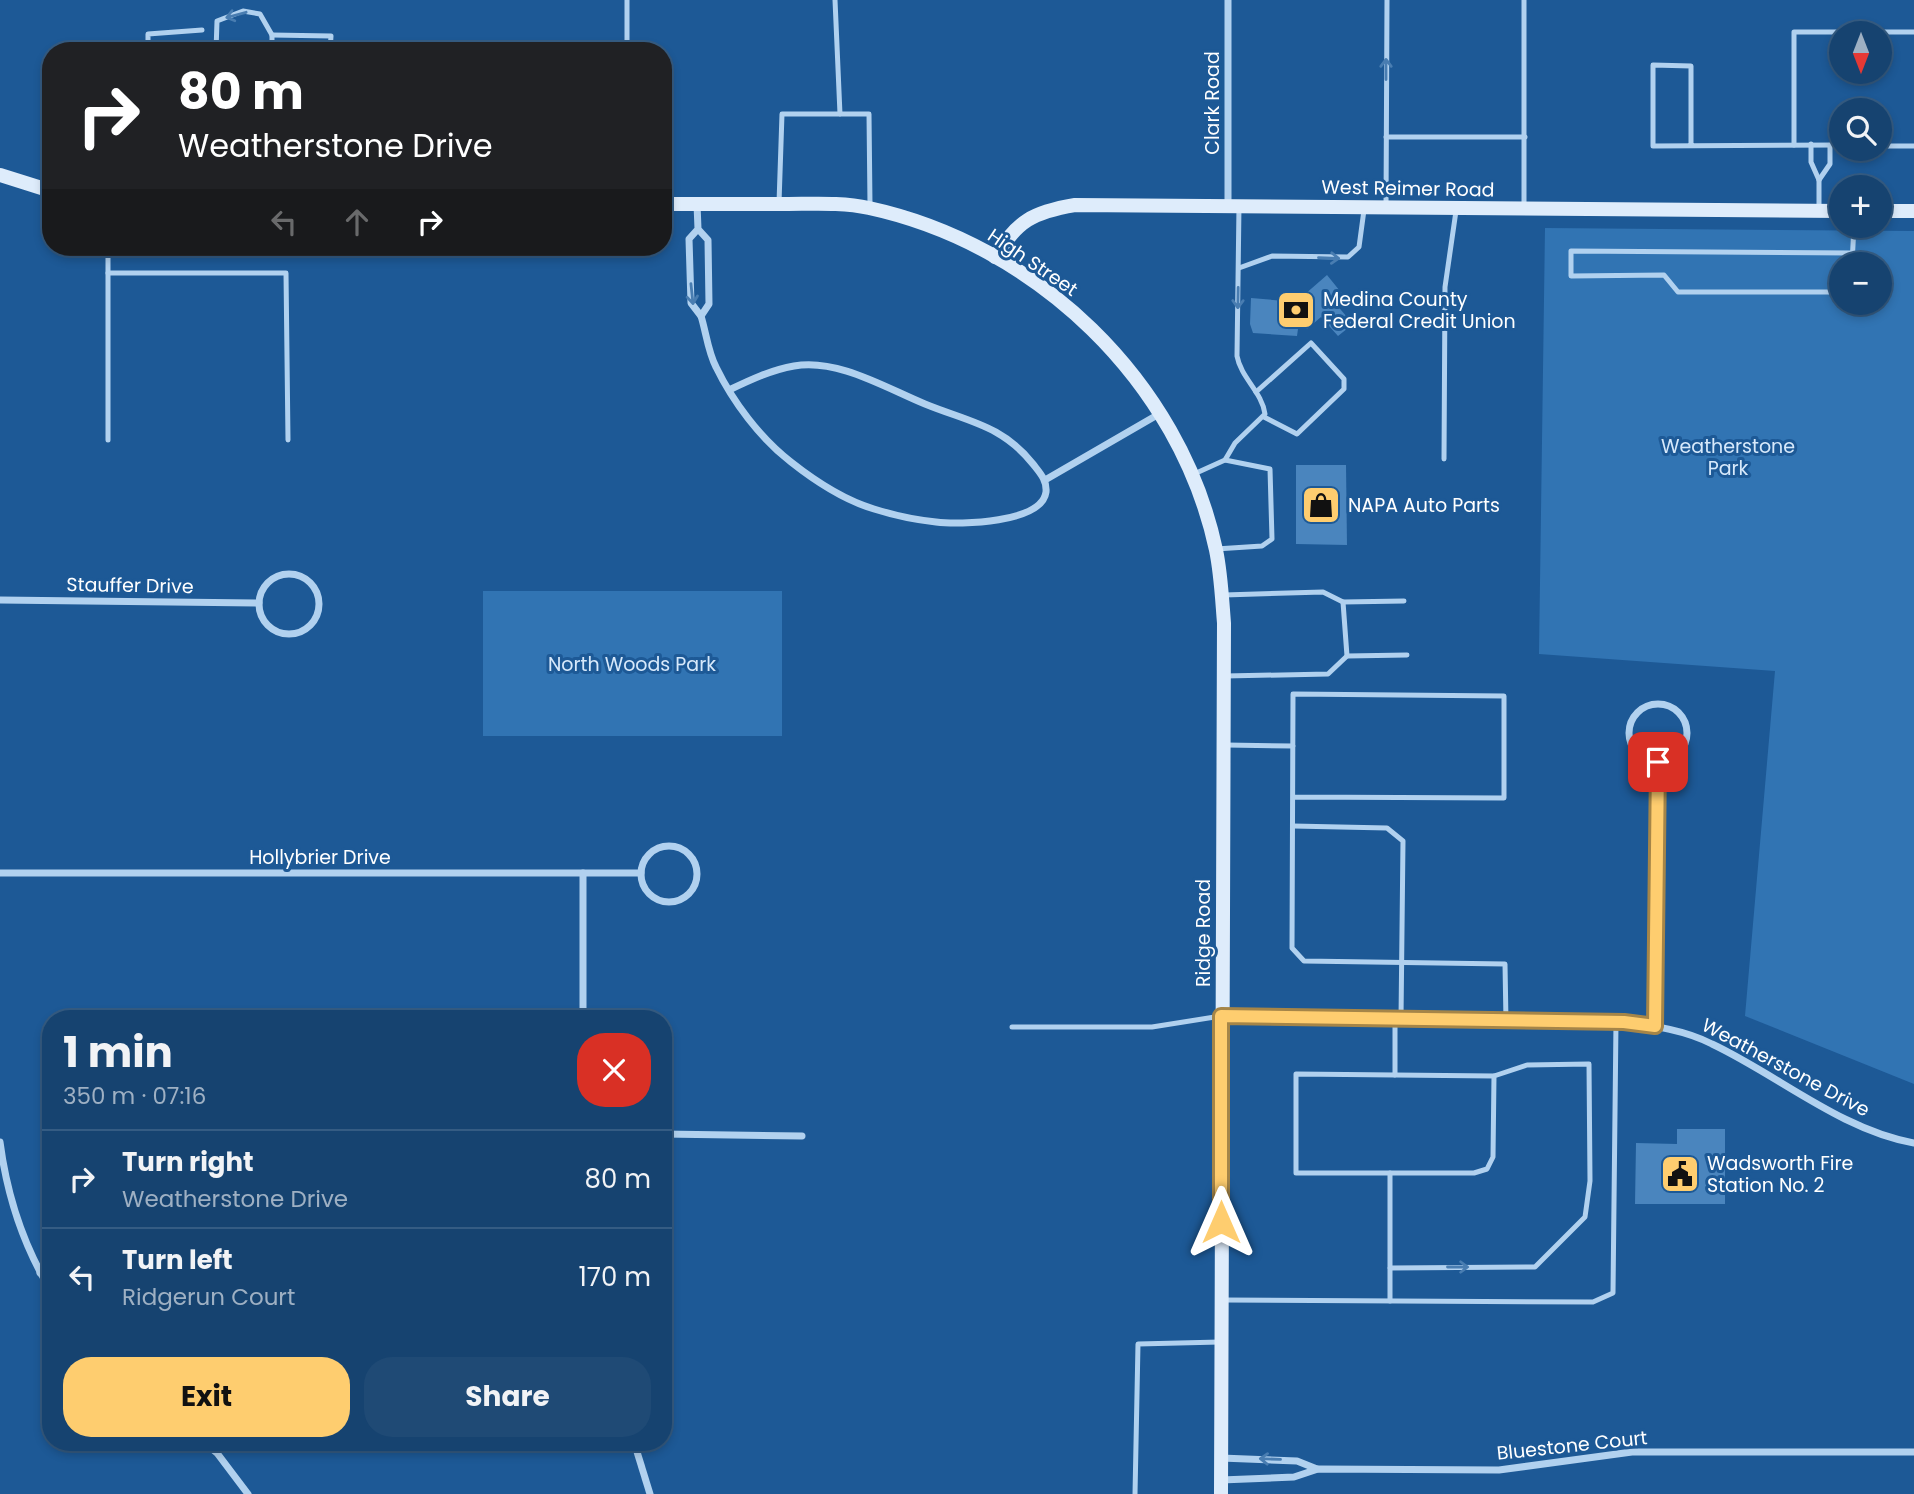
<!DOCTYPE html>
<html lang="en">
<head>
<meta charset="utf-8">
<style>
  :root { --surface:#164370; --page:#1f4a75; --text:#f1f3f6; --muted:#9eb0c3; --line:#355c83; --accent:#fecd6f }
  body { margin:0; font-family:Poppins,sans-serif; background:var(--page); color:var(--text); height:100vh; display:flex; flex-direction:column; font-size:26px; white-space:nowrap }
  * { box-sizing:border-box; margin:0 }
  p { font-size:23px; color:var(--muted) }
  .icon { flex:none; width:38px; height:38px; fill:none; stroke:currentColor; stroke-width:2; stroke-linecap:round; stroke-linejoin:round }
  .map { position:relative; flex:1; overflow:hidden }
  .drawer { position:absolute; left:42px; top:1010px; width:630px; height:441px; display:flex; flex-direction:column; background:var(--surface); border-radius:28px; box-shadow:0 4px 10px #0003,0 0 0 2px var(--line) }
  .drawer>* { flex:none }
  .banner { position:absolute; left:42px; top:42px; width:630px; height:214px; border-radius:28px; box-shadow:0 4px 10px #0003,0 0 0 2px var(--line); background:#202124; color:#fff; overflow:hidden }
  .needle { width:46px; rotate:180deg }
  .fabs { position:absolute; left:1829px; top:21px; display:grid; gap:14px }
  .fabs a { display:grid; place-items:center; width:63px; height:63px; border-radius:50%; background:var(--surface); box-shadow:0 4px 10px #0003,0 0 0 2px var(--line); font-size:35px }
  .pin { position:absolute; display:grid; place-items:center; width:60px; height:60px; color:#fff; margin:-30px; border-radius:14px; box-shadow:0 4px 10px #0006 }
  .me { position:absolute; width:77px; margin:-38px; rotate:0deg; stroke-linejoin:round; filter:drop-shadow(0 0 5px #0008) }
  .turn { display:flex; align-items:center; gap:24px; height:147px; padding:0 21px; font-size:32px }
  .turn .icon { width:91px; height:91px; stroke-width:2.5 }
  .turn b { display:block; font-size:49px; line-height:60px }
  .lanes { display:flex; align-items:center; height:66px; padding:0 21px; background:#0003; justify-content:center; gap:35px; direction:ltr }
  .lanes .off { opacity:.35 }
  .round { display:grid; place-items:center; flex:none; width:74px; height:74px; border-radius:28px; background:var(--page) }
  .overview { display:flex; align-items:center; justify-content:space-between; height:119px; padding:0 21px }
  h1 { font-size:42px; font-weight:700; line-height:52px }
  .action { display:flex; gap:14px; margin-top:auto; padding:14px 21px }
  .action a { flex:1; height:80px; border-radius:28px; background:var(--accent); color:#111; font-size:28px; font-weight:700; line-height:80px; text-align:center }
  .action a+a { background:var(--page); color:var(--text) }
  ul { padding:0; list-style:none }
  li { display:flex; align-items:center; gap:21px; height:98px; padding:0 21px; border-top:2px solid var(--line) }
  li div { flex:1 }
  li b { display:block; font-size:26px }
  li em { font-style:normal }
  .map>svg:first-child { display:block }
  .green { fill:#3174b3; fill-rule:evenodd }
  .building { fill:#4a85be }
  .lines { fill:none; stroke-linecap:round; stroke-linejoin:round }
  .lane { stroke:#b1d1ef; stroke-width:5 }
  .street { stroke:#b1d1ef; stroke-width:7 }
  .secondary { stroke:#deecfb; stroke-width:14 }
  .oneway { stroke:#497db1 }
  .route-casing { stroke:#a58548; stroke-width:18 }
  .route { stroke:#fecd6f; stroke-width:12 }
  .labels { text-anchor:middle; stroke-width:6; stroke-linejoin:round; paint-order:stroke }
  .street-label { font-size:19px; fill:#fff; stroke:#1d5996 }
  .poi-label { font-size:19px; fill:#fff; stroke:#1d5996; text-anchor:start }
  .park-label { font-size:19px; fill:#d7e9fb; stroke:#1d5996 }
</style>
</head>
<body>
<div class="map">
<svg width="1914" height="1494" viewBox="0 0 1914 1494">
  <rect width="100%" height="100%" fill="#1d5996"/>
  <g class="green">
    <path d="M 1545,228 L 1914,231 L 1914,1084 L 1745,1016 L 1775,671 L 1539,654 ZM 1841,264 L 1880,264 L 1880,303 L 1841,303 Z"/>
    <rect x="483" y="591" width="299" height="145"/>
  </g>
  <g class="building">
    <polygon points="1327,275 1344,296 1335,303 1353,324 1338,336 1321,317 1307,329 1298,329 1297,336 1253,333 1250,324 1251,298 1296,302"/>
    <polygon points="1296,465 1346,465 1347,545 1296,544"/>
    <polygon points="1677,1129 1725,1129 1725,1204 1635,1204 1636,1143 1677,1144"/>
  </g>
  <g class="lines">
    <g class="lane">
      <polyline points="835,0 840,114"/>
      <polyline points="272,35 331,36 330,51"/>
      <polyline points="148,51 148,34 202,30"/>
      <polyline points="216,51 217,21 243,11 260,14 272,35 272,51"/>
      <polyline points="627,51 627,0"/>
      <polyline points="1386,137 1525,137"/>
      <polyline points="1811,144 1811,162 1819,180 1819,210"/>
      <polyline points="1794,145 1794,32 1914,32"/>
      <polyline points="1691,146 1691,66 1653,65 1653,146 1841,145"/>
      <polyline points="1880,146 1914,146"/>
      <polyline points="1819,180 1830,164 1830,145"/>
      <polyline points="779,203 782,114 869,114 870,205"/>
      <polyline points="1386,207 1387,0"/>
      <polyline points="1524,208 1524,0"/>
      <polyline points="108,247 108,440"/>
      <polyline points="1852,264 1854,226"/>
      <polyline points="1239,268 1272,256 1348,257 1359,247 1364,210"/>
      <polyline points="108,273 286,273 288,440"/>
      <polyline points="1841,292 1678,292 1664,275 1571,276 1571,251 1853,253"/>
      <polyline points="1256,392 1311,343 1344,379 1344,389 1297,434 1264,417"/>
      <polyline points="1444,459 1445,287 1456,211"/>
      <path d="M 1194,474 L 1225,460 L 1235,443 L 1265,414 C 1262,392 1241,378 1237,356 L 1239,206"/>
      <polyline points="1216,549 1262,546 1272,539 1270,469 1225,460"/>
      <polyline points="1224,595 1323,592 1343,602 1404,601"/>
      <polyline points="1343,602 1347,656"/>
      <polyline points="1225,676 1328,674 1347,656 1407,655"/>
      <polyline points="1226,745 1293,746"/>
      <polyline points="1293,797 1504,798 1504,696 1293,694 1292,948 1304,961 1505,964 1506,1021"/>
      <polyline points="1293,826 1387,828 1403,841 1401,1019"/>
      <polyline points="1012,1027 1152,1027 1221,1016"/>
      <polyline points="1395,1075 1494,1076"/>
      <polyline points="1390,1173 1474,1173 1487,1169 1493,1157 1494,1076 1527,1065 1589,1064 1590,1181 1585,1217 1535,1267 1390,1268"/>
      <polyline points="1224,1300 1593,1302 1613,1293 1616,1022"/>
      <polyline points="1390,1301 1390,1173 1296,1173 1296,1074 1395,1075 1395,1019"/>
      <polyline points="1135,1494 1138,1344 1220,1342"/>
    </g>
    <g class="street">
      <polyline points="1228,0 1228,205"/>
      <polyline points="697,204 698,229 708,240 709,304 701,316 691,303 689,239 698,229"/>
      <path d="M 701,316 C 706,332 708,352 716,367 C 733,402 760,438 791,462 C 815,481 844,500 874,509 C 893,515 916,520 936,522 C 960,525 1042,523 1046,492 C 1047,480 1040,473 1033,464 C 1002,425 969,422 925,404 C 886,388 837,358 794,366 C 771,370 750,380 729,390"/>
      <polyline points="1045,480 1159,414"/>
      <circle cx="289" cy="604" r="30"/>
      <polyline points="0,600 259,603"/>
      <circle cx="1658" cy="733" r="29"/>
      <circle cx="669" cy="874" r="28"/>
      <polyline points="0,873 641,873"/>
      <polyline points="583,873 583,1018"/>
      <path d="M 1221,1016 L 1624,1022 C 1654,1026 1685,1030 1712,1044 C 1778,1075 1841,1130 1914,1143"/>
      <polyline points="1655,1026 1658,762"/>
      <polyline points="663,1134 802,1136"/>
      <path d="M 0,1142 C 7,1196 23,1245 51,1291"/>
      <polyline points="40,1273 51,1266"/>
      <polyline points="204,1442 217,1453 248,1494"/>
      <polyline points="634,1442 650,1494"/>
      <polyline points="1221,1458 1297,1461 1317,1469"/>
      <polyline points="1221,1480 1294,1477 1318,1469 1499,1470 1632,1452 1914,1452"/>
    </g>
    <g class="secondary">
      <polyline points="0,175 51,191"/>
      <path d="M 663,204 C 704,204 744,204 785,204 C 813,204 842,202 869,208 C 1036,244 1180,381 1216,550 C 1221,574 1222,599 1224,623 L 1221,1494"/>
      <polyline points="1880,211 1914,211"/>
      <path d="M 995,257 C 1017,221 1033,212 1075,205 L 1841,211"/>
    </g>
  </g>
  <defs><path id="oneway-shaft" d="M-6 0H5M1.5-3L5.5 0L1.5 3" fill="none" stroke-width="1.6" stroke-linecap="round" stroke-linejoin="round" transform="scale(1.75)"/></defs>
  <g class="oneway">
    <use href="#oneway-shaft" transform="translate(236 15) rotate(165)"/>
    <use href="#oneway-shaft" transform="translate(1386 69) rotate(-90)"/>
    <use href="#oneway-shaft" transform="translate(1329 258) rotate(2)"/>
    <use href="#oneway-shaft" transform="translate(692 294) rotate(84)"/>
    <use href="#oneway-shaft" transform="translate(1238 298) rotate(91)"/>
    <use href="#oneway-shaft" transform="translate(1458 1267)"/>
    <use href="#oneway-shaft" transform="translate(1270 1459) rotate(-178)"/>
  </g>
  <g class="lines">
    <defs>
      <polyline id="route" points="1221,1222 1221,1016 1624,1022 1655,1026 1658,762"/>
    </defs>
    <use href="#route" class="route-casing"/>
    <use href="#route" class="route"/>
  </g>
  <defs>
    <symbol id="bank-square" viewBox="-11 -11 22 22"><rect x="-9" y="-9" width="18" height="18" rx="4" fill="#fecd6f" stroke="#1d5996"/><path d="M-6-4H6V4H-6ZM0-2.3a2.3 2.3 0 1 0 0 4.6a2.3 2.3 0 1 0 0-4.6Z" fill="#111"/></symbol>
    <symbol id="shop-square" viewBox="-11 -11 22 22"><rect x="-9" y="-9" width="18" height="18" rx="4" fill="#fecd6f" stroke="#1d5996"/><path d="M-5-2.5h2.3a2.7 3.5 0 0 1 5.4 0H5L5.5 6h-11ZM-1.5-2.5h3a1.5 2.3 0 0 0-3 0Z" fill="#111"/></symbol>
    <symbol id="civic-square" viewBox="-11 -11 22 22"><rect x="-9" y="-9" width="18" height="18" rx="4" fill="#fecd6f" stroke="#1d5996"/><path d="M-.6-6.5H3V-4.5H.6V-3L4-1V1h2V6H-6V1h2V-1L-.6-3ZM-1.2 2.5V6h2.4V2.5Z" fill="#111"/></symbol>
  </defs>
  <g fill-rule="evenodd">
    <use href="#bank-square" x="1274" y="288" width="44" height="44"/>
    <use href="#shop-square" x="1299" y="483" width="44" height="44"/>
    <use href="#civic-square" x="1658" y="1152" width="44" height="44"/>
  </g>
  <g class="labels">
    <g class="street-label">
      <text transform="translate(1212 103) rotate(-90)" y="7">Clark Road</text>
      <text transform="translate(1408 188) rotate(1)" y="7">West Reimer Road</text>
      <text transform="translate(1033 262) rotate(34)" y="7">High Street</text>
      <text transform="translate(130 585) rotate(1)" y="7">Stauffer Drive</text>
      <text x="320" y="864">Hollybrier Drive</text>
      <text transform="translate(1203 933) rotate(-90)" y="7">Ridge Road</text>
      <text transform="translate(1786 1067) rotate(28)" y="7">Weatherstone Drive</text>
      <text transform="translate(1572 1445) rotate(-6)" y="7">Bluestone Court</text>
    </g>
    <g class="poi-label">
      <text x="1323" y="306">Medina County<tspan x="1323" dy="22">Federal Credit Union</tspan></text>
      <text x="1348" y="512">NAPA Auto Parts</text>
      <text x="1707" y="1170">Wadsworth Fire<tspan x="1707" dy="22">Station No. 2</tspan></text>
    </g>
    <g class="park-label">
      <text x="1728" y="453">Weatherstone<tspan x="1728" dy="22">Park</tspan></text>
      <text x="632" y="671">North Woods Park</text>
    </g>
  </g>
</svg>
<div class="fabs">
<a><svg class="needle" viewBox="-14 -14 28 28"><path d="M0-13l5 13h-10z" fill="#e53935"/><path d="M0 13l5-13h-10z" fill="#9eb0c3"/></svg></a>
<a><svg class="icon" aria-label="search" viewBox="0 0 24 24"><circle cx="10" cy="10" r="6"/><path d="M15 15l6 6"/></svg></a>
<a>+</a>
<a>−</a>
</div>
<div class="pin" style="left:1658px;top:762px;background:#d93025"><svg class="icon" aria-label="arrive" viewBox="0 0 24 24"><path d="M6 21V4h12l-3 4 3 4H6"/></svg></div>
<svg class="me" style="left:1221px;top:1222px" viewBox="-20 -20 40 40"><path d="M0-17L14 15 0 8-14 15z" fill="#fecd6f" stroke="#fff" stroke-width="4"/></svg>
<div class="banner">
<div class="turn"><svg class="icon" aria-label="right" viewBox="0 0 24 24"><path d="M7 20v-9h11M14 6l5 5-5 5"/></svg><div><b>80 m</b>Weatherstone Drive</div></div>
<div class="lanes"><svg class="icon off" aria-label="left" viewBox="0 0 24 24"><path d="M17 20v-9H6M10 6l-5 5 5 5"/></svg><svg class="icon off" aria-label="ahead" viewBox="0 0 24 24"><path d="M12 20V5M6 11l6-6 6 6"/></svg><svg class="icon" aria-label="right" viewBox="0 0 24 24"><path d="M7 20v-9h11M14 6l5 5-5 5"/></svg></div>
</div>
<section class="drawer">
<div class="overview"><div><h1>1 min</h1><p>350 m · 07:16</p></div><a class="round" style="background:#d93025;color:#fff"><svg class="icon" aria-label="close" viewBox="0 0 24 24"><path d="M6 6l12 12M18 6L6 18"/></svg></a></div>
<ul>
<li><svg class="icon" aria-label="right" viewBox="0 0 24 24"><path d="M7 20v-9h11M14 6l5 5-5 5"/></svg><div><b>Turn right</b><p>Weatherstone Drive</p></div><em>80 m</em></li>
<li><svg class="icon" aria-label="left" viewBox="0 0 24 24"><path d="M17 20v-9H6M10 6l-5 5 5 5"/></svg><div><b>Turn left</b><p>Ridgerun Court</p></div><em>170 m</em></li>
</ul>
<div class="action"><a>Exit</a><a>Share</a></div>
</section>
</div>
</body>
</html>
